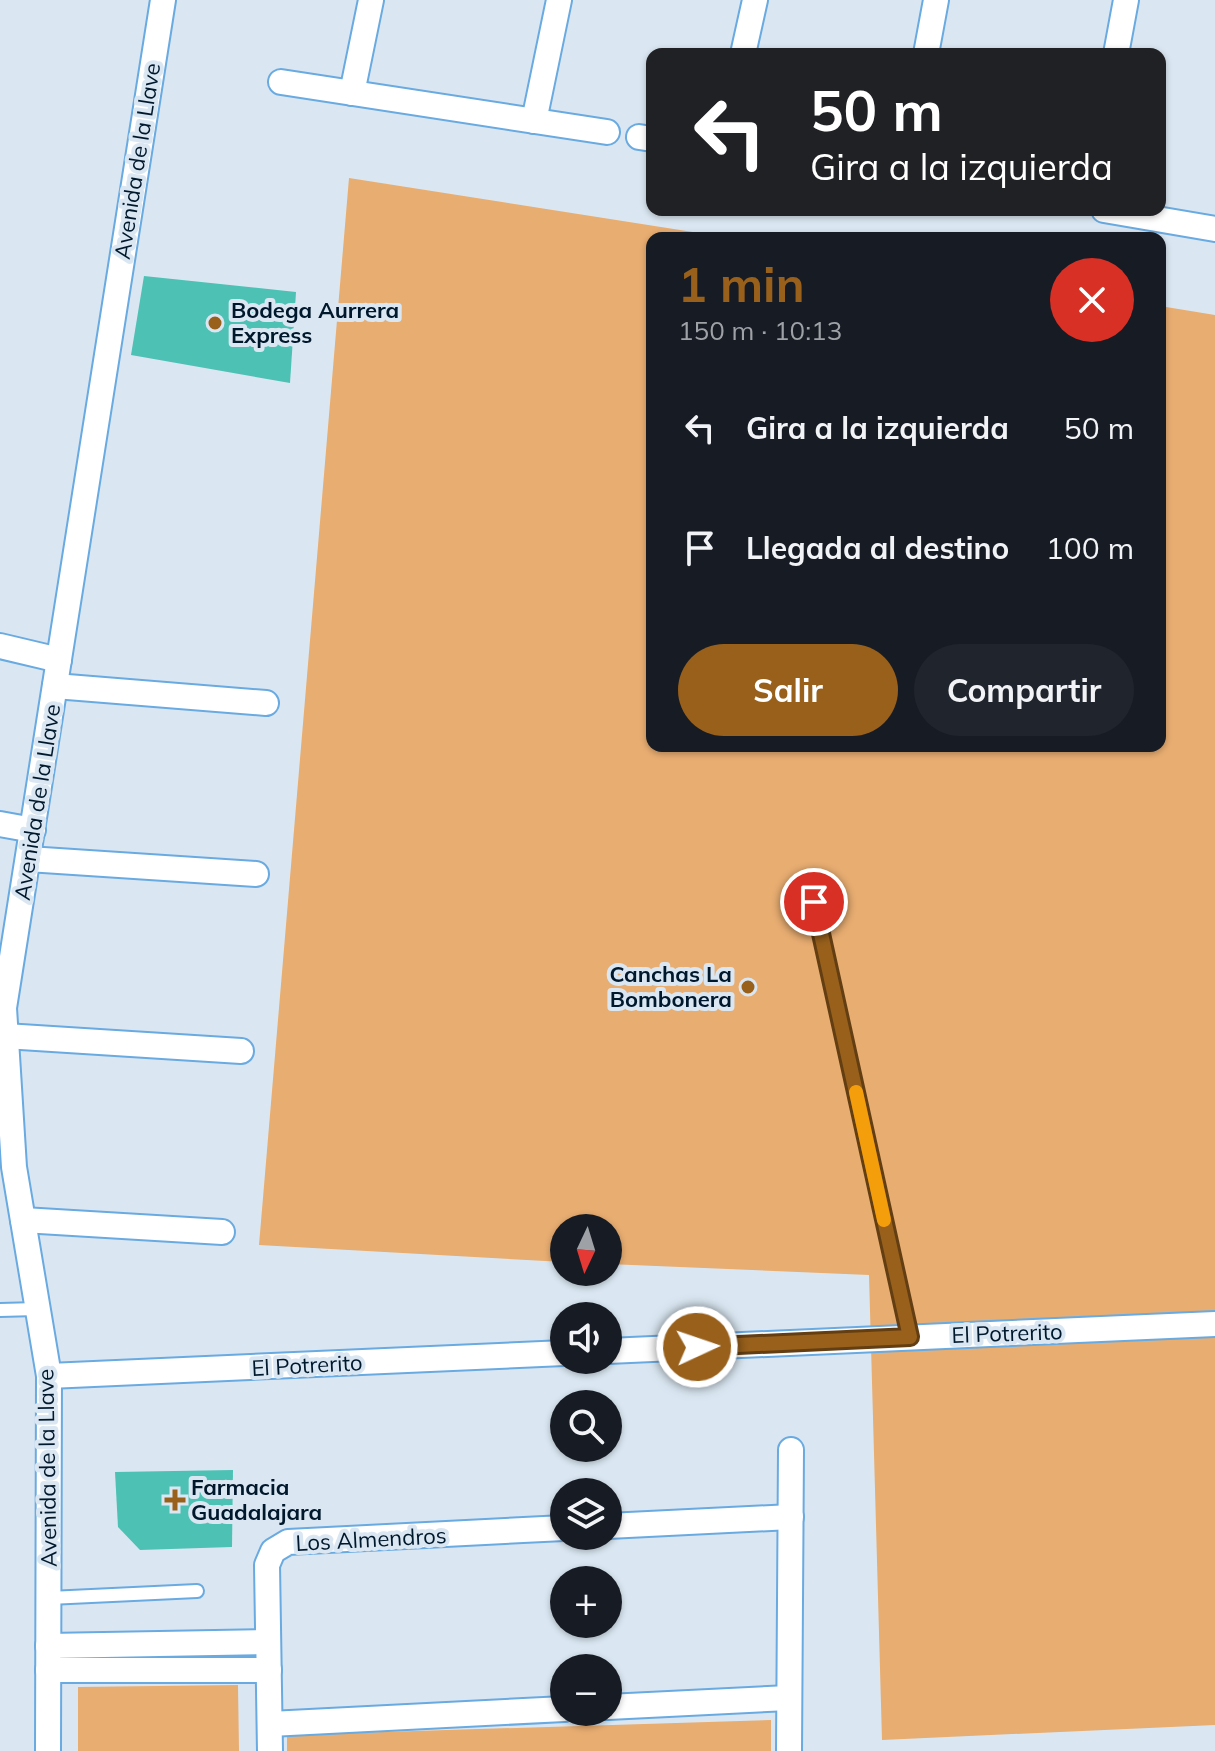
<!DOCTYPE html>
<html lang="es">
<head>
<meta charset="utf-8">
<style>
  :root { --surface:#171b24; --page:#20242c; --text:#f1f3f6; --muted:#9ea1a6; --accent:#98601b }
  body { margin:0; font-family:Mulish,sans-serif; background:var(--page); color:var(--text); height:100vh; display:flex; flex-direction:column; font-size:30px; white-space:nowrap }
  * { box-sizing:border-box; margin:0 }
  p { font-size:26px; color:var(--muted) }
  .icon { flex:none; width:44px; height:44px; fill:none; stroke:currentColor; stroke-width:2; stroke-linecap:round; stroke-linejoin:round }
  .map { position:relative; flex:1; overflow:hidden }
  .details { position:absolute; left:646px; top:232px; width:520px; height:520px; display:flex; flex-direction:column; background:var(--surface); border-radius:16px; box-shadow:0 2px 6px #0004 }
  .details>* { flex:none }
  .hud { position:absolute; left:646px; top:48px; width:520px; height:168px; border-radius:16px; box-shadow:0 2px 6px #0004; background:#202124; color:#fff; overflow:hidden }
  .needle { width:52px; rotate:184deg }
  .buttons { position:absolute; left:550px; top:1214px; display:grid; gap:16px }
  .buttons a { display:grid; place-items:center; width:72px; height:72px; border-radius:50%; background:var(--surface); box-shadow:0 2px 6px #0004; font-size:40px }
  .pin { position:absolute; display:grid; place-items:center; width:68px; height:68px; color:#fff; margin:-34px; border:4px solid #fff; border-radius:50%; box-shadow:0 2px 8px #0007 }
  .me { position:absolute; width:88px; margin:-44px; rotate:87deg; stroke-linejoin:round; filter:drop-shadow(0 0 6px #0008) }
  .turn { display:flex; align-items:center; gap:28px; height:168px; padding:0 32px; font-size:36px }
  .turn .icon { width:104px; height:104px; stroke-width:2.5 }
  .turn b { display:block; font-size:56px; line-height:68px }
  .round { display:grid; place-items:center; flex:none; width:84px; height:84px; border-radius:42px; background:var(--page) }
  .head { display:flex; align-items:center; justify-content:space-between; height:136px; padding:0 32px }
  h1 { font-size:48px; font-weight:700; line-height:60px; color:var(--accent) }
  .cta { display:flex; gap:16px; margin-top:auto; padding:16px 32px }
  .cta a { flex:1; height:92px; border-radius:48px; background:var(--accent); color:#fff; font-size:32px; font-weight:700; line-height:92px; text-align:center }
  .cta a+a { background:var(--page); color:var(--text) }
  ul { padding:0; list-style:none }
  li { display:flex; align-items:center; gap:24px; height:120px; padding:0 32px }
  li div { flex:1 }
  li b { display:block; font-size:30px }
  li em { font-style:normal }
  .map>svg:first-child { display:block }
  .green { fill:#e8ad71 }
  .building { fill:#4ec1b5 }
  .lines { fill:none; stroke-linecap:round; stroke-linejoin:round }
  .service-casing { stroke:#69aae1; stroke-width:16 }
  .minor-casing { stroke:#69aae1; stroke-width:28 }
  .service { stroke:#fff; stroke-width:12 }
  .minor { stroke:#fff; stroke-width:24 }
  .route-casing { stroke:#633e12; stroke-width:20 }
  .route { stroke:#98601b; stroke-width:14 }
  .slow { stroke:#f59e0b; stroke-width:14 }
  .poi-dot { fill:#98601b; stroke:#dae7f2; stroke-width:3 }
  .labels { text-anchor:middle; stroke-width:8; stroke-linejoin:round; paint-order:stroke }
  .street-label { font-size:22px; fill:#00182c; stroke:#dae7f2 }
  .poi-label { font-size:22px; font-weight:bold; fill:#00182c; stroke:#dae7f2; text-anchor:start }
</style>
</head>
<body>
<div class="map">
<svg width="1215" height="1751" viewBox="0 0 1215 1751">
  <rect width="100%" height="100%" fill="#dae7f2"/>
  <g class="green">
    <polygon points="349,178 731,238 652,238 652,746 1160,746 1160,306 1215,315 1215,1725 882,1740 869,1275 608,1264 608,1228 564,1228 564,1262 259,1245"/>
    <polygon points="238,1685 239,1751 78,1751 78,1687"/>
    <polygon points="771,1720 771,1751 287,1751 287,1735"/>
  </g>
  <g class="building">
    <polygon points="144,276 296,292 290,383 131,355"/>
    <polygon points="233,1470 232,1547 140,1550 118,1527 115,1472"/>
  </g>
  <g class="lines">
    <defs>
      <g id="service">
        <polyline points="814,902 910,1337"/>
        <polyline points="0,1310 37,1309"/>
        <polyline points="49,1598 197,1591"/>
      </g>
      <g id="minor">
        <polyline points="743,54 755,0"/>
        <polyline points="926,54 936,0"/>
        <polyline points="1116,54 1126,0"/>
        <polyline points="281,82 607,132"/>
        <polyline points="352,93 371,0"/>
        <polyline points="534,121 559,0"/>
        <polyline points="639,137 652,139"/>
        <polyline points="1104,210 1215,229"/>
        <polyline points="0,646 59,660"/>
        <polyline points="55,686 266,703"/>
        <polyline points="0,824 33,830"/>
        <polyline points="28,859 256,874"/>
        <polyline points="5,1036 241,1051"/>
        <polyline points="23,1220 222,1232"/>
        <polyline points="608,1351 1215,1324"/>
        <polyline points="49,1376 564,1353"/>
        <polyline points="608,1526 791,1517"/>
        <polyline points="48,1646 268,1642"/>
        <polyline points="48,1670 269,1670"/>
        <polyline points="608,1707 789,1698"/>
        <polyline points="270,1724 564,1709"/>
        <polyline points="48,1751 49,1376 14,1167 4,1008 163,0"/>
        <polyline points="270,1751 267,1565 273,1551 288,1542 564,1528"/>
        <polyline points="789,1751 791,1450"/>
      </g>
    </defs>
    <use href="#service" class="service-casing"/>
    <use href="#minor" class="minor-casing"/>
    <use href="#service" class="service"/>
    <use href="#minor" class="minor"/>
  </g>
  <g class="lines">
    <defs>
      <polyline id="route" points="697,1347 910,1337 814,902"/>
    </defs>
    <use href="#route" class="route-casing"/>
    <use href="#route" class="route"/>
    <polyline class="slow" points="856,1092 884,1220"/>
  </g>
  <g class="poi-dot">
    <circle cx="215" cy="323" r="8"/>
    <circle cx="748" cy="987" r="8"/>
    <path d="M171 1488h8v8h8v8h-8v8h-8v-8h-8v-8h8z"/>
  </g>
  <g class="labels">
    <g class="street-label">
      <text transform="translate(137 161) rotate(-81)" y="8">Avenida de la Llave</text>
      <text transform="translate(37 802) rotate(-81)" y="8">Avenida de la Llave</text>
      <text transform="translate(1007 1333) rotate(-2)" y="8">El Potrerito</text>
      <text transform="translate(307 1365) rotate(-3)" y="8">El Potrerito</text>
      <text transform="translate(47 1468) rotate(-91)" y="8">Avenida de la Llave</text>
      <text transform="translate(371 1539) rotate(-3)" y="8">Los Almendros</text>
    </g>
    <g class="poi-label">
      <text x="231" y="318">Bodega Aurrera<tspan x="231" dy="25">Express</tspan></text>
      <text x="732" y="982" text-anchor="end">Canchas La<tspan x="732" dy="25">Bombonera</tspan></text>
      <text x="191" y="1495">Farmacia<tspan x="191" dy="25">Guadalajara</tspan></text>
    </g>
  </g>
</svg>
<div class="buttons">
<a><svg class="needle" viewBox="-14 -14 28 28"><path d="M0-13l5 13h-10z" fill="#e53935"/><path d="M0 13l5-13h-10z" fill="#9ea1a6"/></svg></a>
<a><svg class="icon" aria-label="sound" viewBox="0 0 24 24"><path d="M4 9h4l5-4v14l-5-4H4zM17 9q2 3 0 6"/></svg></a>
<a><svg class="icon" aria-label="search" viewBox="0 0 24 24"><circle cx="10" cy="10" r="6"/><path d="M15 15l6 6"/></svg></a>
<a><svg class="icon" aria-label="layers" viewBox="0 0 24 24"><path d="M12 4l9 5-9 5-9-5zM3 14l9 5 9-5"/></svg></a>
<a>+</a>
<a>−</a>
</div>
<div class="pin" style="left:814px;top:902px;background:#d93025"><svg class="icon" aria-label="arrive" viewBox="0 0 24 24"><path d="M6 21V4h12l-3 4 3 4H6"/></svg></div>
<svg class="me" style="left:697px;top:1347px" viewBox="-20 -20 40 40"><circle r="17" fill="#98601b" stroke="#fff" stroke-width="3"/><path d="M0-11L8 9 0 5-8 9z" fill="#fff"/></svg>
<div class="hud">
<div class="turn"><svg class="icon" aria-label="left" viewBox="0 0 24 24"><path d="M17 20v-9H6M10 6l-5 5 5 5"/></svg><div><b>50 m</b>Gira a la izquierda</div></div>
</div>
<section class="details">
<div class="head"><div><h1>1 min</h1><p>150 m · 10:13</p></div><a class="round" style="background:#d93025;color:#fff"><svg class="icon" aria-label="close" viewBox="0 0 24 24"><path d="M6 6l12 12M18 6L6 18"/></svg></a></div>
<ul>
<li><svg class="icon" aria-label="left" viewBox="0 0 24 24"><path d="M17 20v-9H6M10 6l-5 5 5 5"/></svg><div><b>Gira a la izquierda</b></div><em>50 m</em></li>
<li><svg class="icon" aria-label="arrive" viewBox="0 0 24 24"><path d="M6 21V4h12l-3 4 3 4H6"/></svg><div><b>Llegada al destino</b></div><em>100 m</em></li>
</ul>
<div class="cta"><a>Salir</a><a>Compartir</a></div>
</section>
</div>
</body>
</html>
